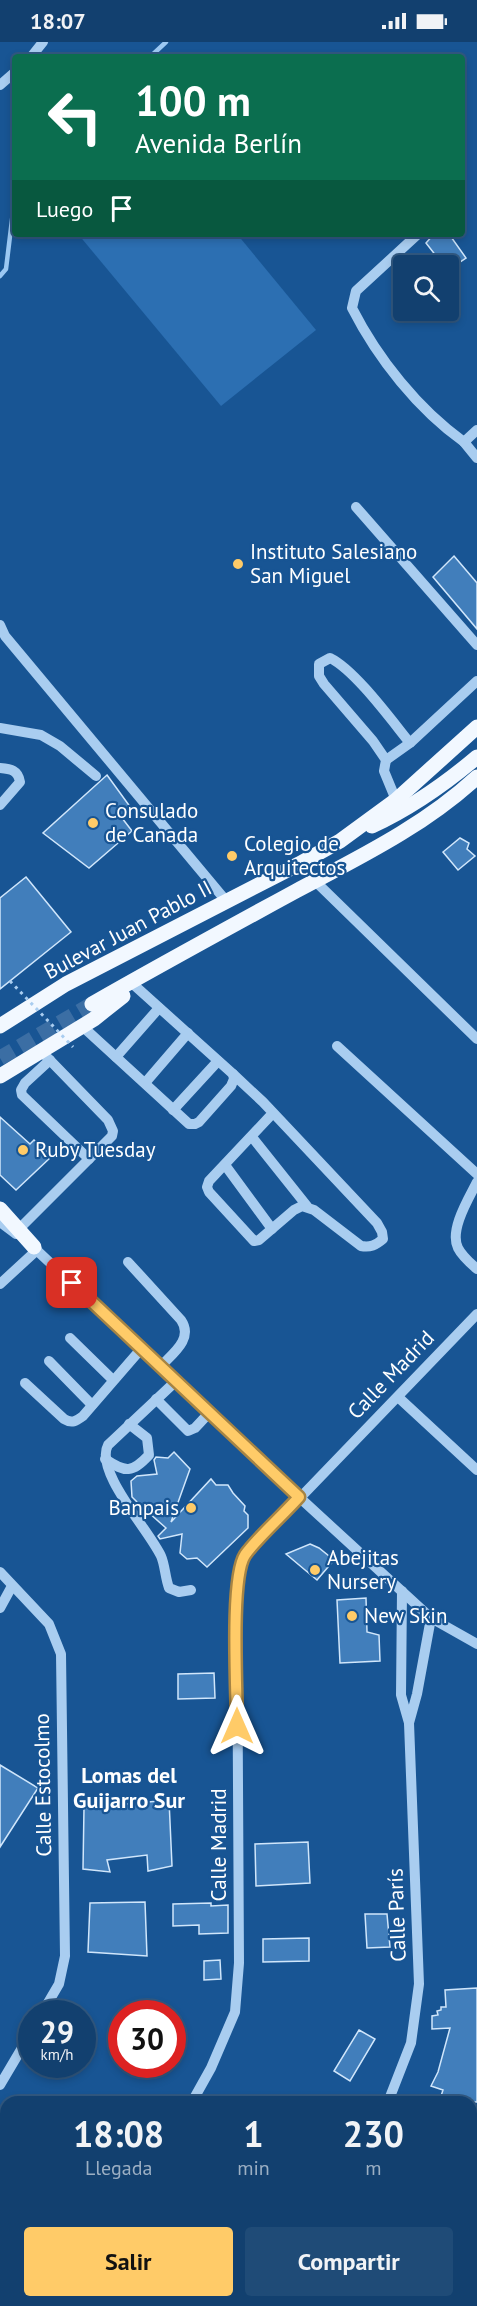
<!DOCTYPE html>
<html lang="es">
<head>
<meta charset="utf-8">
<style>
  :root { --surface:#12406f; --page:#1f4b77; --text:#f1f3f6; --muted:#9cafc3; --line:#315982; --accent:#ffcb68 }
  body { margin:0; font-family:"PT Sans",sans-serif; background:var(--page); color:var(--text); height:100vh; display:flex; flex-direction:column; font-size:22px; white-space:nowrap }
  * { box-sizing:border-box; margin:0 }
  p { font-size:20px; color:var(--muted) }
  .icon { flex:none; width:33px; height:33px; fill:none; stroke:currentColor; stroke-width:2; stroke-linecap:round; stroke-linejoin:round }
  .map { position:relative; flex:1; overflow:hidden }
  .side { position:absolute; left:0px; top:2054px; width:477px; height:212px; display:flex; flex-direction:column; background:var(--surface); border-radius:18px 18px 0 0; box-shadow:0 3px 9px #0003,0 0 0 2px var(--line) }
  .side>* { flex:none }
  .guide { position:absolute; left:12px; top:12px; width:453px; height:183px; border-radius:6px; box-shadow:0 3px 9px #0003,0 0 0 2px var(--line); background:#0b6e4f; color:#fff; overflow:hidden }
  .buttons { position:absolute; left:393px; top:213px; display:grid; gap:12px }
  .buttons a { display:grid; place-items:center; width:66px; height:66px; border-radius:6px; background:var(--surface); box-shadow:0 3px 9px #0003,0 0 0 2px var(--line); font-size:30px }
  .speed { position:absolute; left:18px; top:1958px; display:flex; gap:12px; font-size:30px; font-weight:700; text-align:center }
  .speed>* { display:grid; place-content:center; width:78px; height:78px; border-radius:50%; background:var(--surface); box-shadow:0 3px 9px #0003,0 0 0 2px var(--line); line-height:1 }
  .speed small { font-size:15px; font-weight:400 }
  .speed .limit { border:9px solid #d22; background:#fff; color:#111 }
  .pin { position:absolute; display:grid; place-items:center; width:51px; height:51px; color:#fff; margin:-26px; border-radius:12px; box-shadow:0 3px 9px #0006 }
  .me { position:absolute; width:66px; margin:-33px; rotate:0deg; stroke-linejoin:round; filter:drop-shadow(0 0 4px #0008) }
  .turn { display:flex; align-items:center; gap:21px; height:126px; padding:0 24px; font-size:27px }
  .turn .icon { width:78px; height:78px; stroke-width:2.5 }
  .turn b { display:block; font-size:42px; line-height:51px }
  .then { display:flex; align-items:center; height:57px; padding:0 24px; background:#0003; gap:12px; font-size:22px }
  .eta { display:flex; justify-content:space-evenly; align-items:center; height:102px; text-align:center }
  .eta b { font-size:36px; font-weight:700; line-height:42px }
  .cta { display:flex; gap:12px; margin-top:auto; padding:12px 24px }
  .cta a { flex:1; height:69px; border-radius:6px; background:var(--accent); color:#111; font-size:24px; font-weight:700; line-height:69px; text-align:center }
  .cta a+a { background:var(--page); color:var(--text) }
  .status { display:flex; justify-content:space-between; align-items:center; height:42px; padding:0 30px; background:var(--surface); direction:ltr }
  .status svg { height:16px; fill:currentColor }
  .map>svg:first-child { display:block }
  .grass { fill:#2c6fb2 }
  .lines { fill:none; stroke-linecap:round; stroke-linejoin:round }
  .stream { stroke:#9cc8f2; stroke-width:4.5 }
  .building { fill:#417ebb; stroke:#d0e6fb; stroke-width:1.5 }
  .major-tunnel { stroke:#3b6ea4; stroke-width:15; stroke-dasharray:15 8; stroke-linecap:butt }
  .minor { stroke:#a9cdf0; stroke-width:10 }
  .major { stroke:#f2f8ff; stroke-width:15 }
  .path-bridge { stroke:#a9cdf0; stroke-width:3; stroke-dasharray:3 4.5; stroke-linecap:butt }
  .route-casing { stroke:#a68444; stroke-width:15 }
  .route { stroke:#ffcb68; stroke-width:10 }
  .poi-dot { fill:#ffcb68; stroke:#185594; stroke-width:2 }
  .labels { text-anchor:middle; stroke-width:4.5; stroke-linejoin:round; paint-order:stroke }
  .poi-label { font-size:21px; fill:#fff; stroke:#185594; text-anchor:start }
  .street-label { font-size:21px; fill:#fff; stroke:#185594 }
  .neighbourhood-label { font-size:22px; font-weight:bold; fill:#fff; stroke:#185594 }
</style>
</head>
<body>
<div class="status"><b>18:07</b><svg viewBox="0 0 49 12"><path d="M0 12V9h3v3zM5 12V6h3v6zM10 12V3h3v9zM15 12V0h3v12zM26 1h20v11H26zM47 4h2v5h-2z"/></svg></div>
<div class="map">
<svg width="477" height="2264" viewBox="0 0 477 2264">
  <rect width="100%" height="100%" fill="#185594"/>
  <polygon class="grass" points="78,192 237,192 316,288 221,364"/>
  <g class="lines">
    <g class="stream">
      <polyline points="150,15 166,0"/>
      <polyline points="15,116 13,125 15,151"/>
      <polyline points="0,234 6,227 15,153"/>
    </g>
  </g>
  <g class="building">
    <polygon points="434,192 438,192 442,196 449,192 466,216 448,228 448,224 444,224 426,201"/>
    <polygon points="454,514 477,541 477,587 433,535"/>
    <polygon points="107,733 131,766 122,776 132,789 89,826 43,791"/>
    <polygon points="460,796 469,801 467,807 475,814 458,828 443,810"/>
    <polygon points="26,835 71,890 0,947 0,856"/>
    <polygon points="0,1075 30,1102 34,1098 52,1114 16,1148 0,1133"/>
    <polygon points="174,1410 190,1427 171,1480 211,1437 216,1443 228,1443 233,1451 245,1464 244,1469 248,1473 248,1486 207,1525 197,1516 187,1517 180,1511 182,1492 160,1497 158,1494 166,1486 149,1471 143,1472 137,1460 132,1455 131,1439 137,1434 157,1432 154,1418 156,1415 168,1416"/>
    <polygon points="310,1502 319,1506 334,1518 317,1538 286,1512"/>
    <polygon points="366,1556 367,1590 379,1593 380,1619 340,1621 337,1558"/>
    <polygon points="214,1631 215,1656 178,1657 178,1632"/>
    <polygon points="0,1723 38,1746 0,1805"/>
    <polygon points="169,1758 172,1824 148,1829 147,1813 107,1818 110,1830 83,1827 84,1766"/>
    <polygon points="308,1800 310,1841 256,1844 255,1802"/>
    <polygon points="145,1860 147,1914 88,1910 90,1861"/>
    <polygon points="211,1861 211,1864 228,1863 228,1891 199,1892 199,1883 173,1884 173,1862"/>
    <polygon points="365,1872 387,1872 390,1905 367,1906"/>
    <polygon points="309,1896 309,1919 263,1920 263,1897"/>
    <polygon points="220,1918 221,1937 204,1938 204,1919"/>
    <polygon points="477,1946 477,2060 439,2060 443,2048 431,2044 438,2030 450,1986 432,1987 432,1974 438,1973 437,1969 441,1968 441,1965 446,1965 445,1948"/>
    <polygon points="359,1988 375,1997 350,2039 334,2029"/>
  </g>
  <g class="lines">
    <polyline class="major-tunnel" points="0,1016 92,962"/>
    <g class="minor">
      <polyline points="31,15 43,0"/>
      <polyline points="0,43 15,30"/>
      <path d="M 418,192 L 356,249 L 352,266 C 378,317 418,367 464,400"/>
      <polyline points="477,388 464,400 477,416"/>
      <polyline points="356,465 477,603"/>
      <polyline points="0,583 5,594 227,860"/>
      <polyline points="0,686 41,693 60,704 96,734"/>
      <polyline points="386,718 410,701 477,639"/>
      <path d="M 0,726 C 11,727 18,728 20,740 L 0,763"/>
      <path d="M 396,758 L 384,729 L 386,718 L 373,699 L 324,642 L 319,634 L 319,622 L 330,616 C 355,628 392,679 410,701"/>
      <polyline points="315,839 477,997"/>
      <polyline points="82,984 189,1082 195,1082 199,1080 231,1044 234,1037 233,1032 134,943"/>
      <polyline points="337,1004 477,1132"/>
      <polyline points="116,1015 159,966"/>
      <polyline points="50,1018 25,1041 21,1048 22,1053 89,1117"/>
      <path d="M 233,1032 L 263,1060 L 377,1181 L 382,1190 L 383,1197 C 376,1203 370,1206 361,1204 L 314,1168 L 302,1164 L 294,1168 L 259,1198 L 254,1199 L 209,1150 L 207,1145 L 209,1139 L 273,1071"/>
      <polyline points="145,1041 188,991"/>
      <polyline points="173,1068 218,1019"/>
      <polyline points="252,1095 307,1164"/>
      <polyline points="225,1123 272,1187"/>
      <path d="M 477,1140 C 469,1156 449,1188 458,1206 C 462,1214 470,1221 477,1227"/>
      <polyline points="0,1180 16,1192"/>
      <polyline points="18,1188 112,1094 113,1089 108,1078 41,1009"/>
      <polyline points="29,1201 299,1455 431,1576 477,1602"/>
      <path d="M 128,1220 L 181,1278 C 194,1297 172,1312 160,1325"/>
      <polyline points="0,1242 37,1208"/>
      <polyline points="70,1296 113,1338"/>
      <polyline points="49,1319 92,1363"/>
      <path d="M 175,1340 L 108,1403 C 94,1429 149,1488 161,1514 C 165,1523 165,1535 169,1546 L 179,1550 L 191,1548"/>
      <path d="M 25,1341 L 64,1377 C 72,1382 76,1379 83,1374 L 141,1307"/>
      <polyline points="398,1355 477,1428"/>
      <polyline points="156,1357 188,1389 195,1386 209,1371"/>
      <path d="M 105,1417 C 126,1431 132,1431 149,1413 L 147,1396 L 129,1382"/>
      <polyline points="0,1530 49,1582 61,1612 65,1914 59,1942 42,1971"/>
      <polyline points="0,1566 12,1544"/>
      <polyline points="409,1681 417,1652 431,1576"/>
      <polyline points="0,2043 32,1989"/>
      <path d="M 192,2060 L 211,2026 L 235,1970 L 239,1921 L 237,1565 L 239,1526 L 245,1513 C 322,1432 400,1353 477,1272"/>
      <polyline points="388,2060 411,2001 419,1942 409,1681 401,1653 402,1549"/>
      <polyline points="72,2264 75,2259"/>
      <polyline points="275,2264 278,2259"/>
    </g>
    <g class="major">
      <path d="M 372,784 C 411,766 445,742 477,715"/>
      <path d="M 92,962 C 160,923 228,886 296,849 C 360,815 424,784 477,735"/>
      <polyline points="0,984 66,942 299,822 340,799 396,758 477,685"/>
      <polyline points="0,1034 94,977 123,954"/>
      <polyline points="0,1167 34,1205"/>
    </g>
    <polyline class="path-bridge" points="10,939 73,1005"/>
  </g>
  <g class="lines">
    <defs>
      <path id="route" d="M 72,1241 L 299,1455 C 284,1472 257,1496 245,1513 C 230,1536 237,1651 237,1684"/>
    </defs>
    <use href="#route" class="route-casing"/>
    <use href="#route" class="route"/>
  </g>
  <g class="poi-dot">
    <circle cx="238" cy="522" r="6"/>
    <circle cx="93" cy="781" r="6"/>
    <circle cx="232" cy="814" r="6"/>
    <circle cx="23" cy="1108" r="6"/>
    <circle cx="191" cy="1466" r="6"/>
    <circle cx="315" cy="1528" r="6"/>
    <circle cx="352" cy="1574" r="6"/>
  </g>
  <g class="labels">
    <g class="poi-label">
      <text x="250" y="517">Instituto Salesiano<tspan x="250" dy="24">San Miguel</tspan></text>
      <text x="105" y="776">Consulado<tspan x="105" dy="24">de Canada</tspan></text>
      <text x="244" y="809">Colegio de<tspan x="244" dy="24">Arquitectos</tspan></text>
      <text x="35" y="1115">Ruby Tuesday</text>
      <text x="179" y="1473" text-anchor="end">Banpais</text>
      <text x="327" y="1523">Abejitas<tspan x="327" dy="24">Nursery</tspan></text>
      <text x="364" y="1581">New Skin</text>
    </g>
    <g class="street-label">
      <text transform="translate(128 888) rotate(-28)" y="7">Bulevar Juan Pablo II</text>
      <text transform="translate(391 1333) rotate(-46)" y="7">Calle Madrid</text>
      <text transform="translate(43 1743) rotate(-91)" y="7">Calle Estocolmo</text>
      <text transform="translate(219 1803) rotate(-90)" y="7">Calle Madrid</text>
      <text transform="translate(397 1873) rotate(-92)" y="7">Calle París</text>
    </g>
    <g class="neighbourhood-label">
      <text x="129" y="1741">Lomas del<tspan x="129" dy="25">Guijarro Sur</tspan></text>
    </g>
  </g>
</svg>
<div class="buttons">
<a><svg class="icon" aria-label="search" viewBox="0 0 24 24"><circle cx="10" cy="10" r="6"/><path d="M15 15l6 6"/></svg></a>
</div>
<div class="speed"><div>29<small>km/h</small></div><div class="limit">30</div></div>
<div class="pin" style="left:72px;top:1241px;background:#d93025"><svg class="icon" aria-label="arrive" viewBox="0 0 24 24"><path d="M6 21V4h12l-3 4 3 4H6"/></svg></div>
<svg class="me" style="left:237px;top:1684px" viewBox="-20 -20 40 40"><path d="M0-17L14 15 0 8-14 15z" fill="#ffcb68" stroke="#fff" stroke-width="4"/></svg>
<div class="guide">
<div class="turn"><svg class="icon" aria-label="left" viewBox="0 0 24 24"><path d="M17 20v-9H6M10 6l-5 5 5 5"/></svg><div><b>100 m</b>Avenida Berlín</div></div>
<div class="then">Luego<svg class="icon" aria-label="arrive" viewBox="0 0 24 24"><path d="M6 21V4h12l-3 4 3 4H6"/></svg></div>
</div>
<section class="side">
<div class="eta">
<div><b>18:08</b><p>Llegada</p></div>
<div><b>1</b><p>min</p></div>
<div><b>230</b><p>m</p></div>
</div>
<div class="cta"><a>Salir</a><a>Compartir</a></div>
</section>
</div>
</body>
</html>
